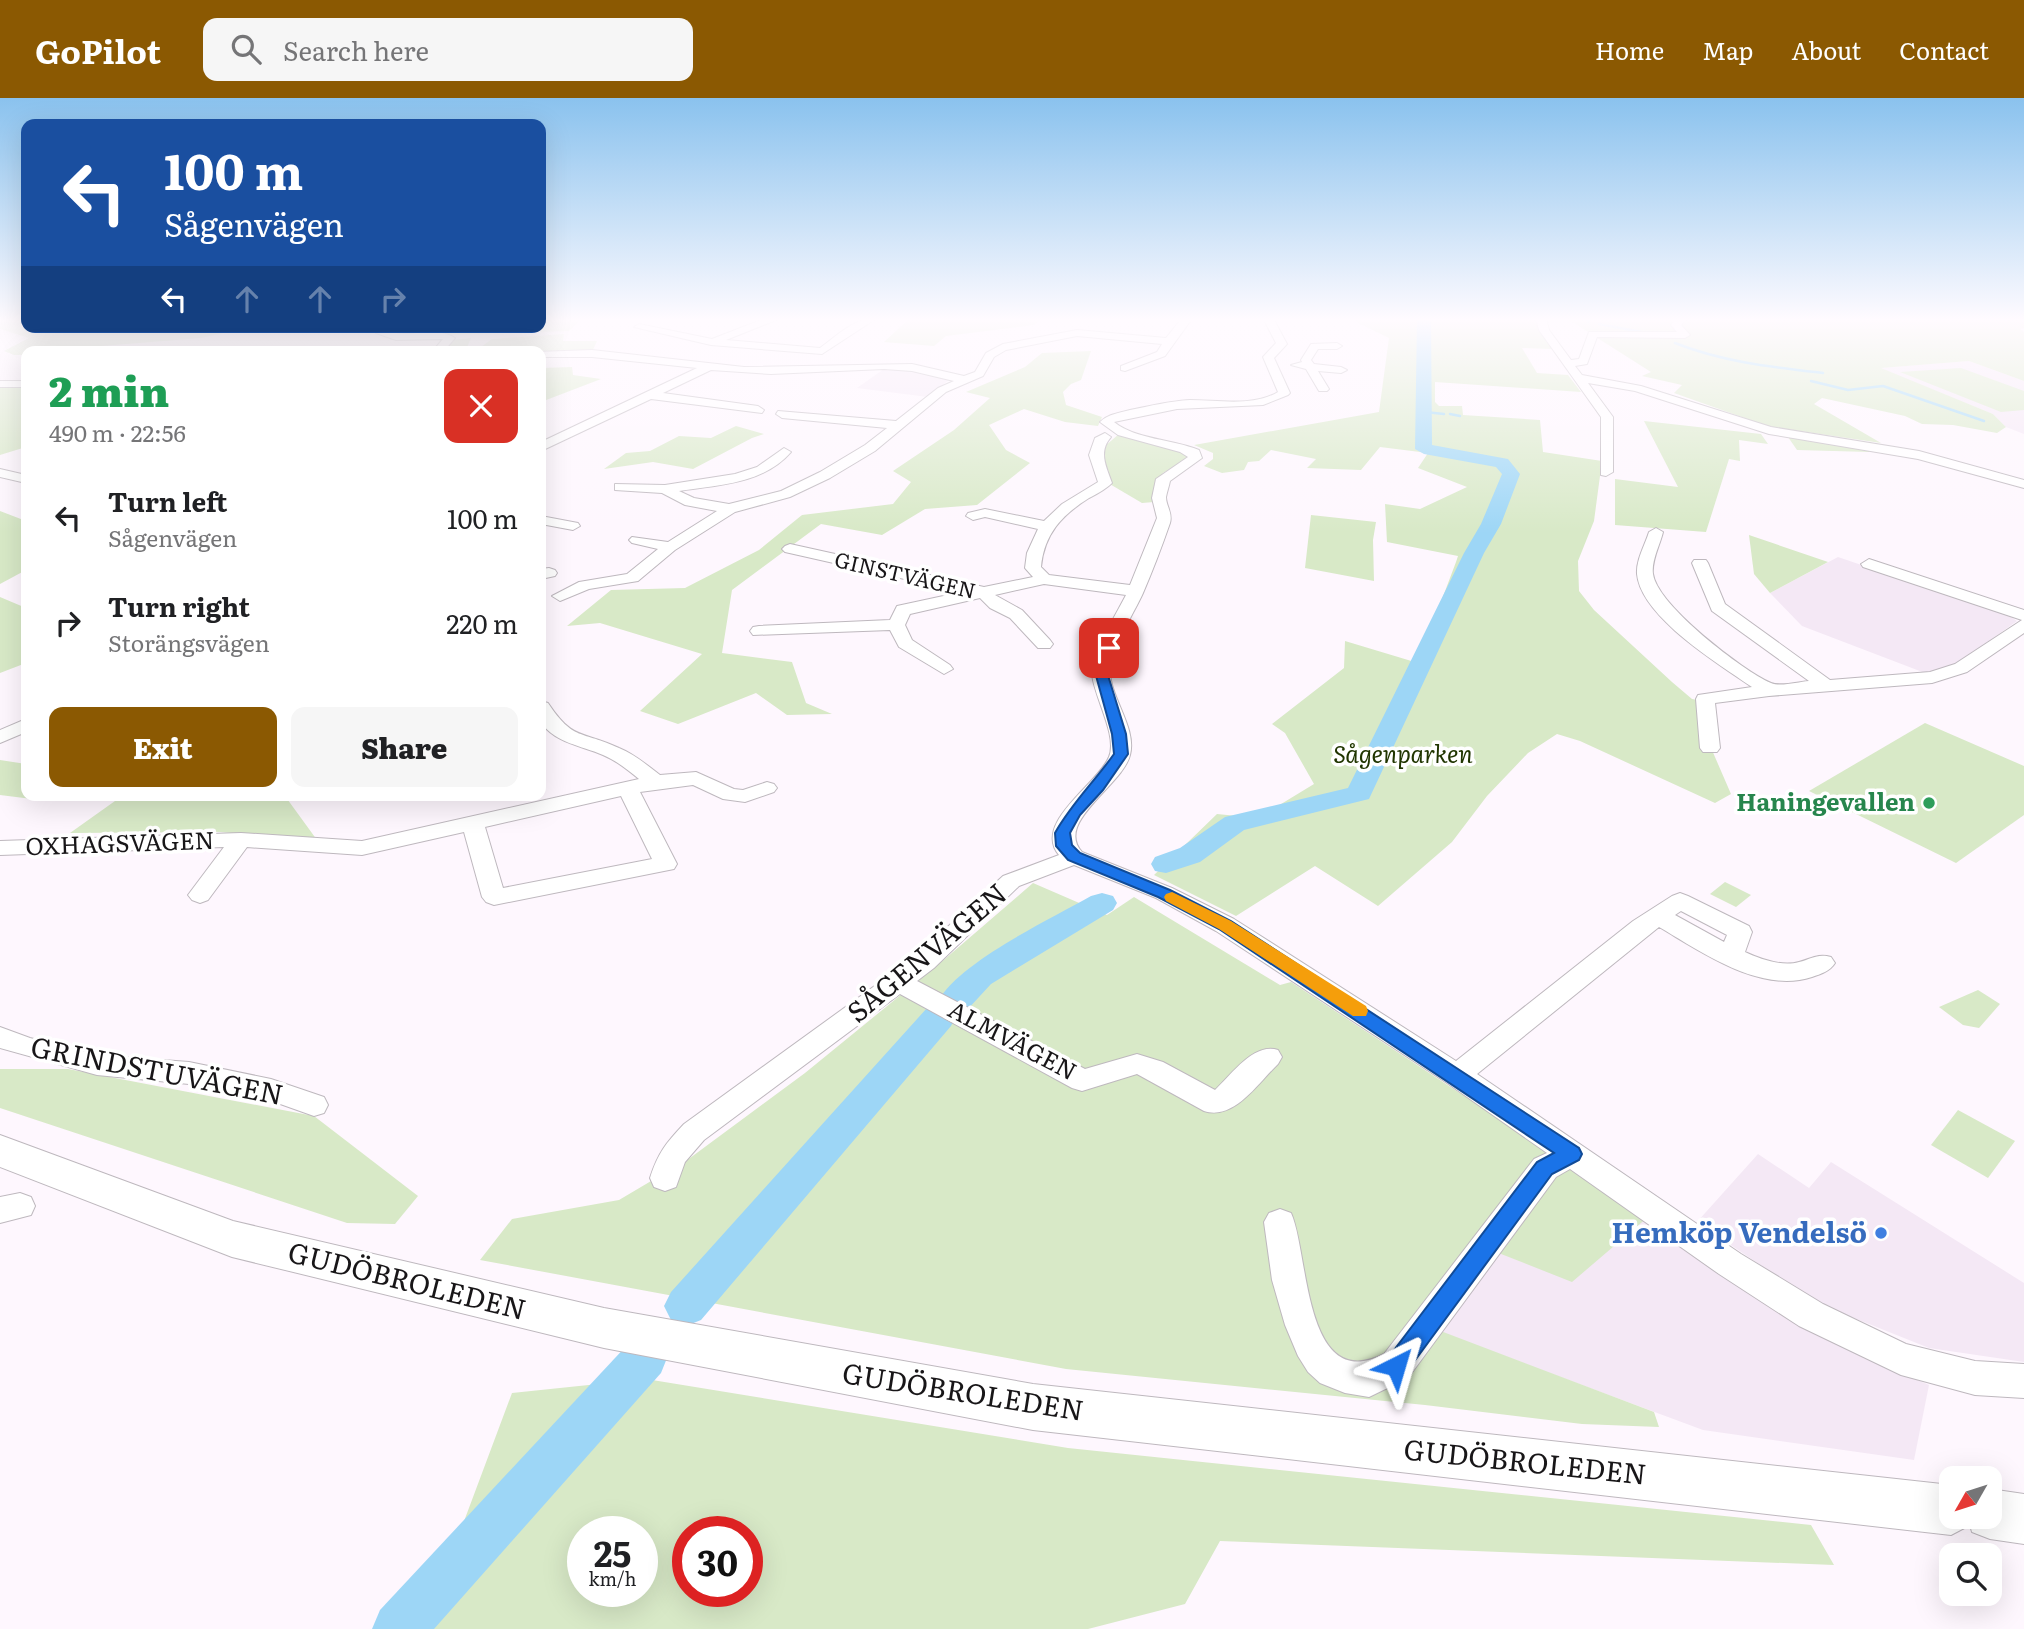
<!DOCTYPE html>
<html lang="en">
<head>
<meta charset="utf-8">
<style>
  :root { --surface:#fff; --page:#f6f6f6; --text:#202124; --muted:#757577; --accent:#8b5902 }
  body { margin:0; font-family:Literata,serif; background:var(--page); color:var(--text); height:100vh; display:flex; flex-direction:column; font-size:26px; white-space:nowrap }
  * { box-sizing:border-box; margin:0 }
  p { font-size:23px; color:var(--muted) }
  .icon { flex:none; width:38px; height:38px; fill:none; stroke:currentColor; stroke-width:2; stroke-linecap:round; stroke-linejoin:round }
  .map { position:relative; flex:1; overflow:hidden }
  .drawer { position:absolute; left:21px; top:248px; width:525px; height:455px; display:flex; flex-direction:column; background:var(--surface); border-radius:14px; box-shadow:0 7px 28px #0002 }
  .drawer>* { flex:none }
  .guide { position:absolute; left:21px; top:21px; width:525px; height:214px; border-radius:14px; box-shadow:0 7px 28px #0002; background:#1a4fa0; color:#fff; overflow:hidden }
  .needle { width:46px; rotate:231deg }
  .controls { position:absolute; left:1939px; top:1368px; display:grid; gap:14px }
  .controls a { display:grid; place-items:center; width:63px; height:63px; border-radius:14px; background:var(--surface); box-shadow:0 7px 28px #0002; font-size:35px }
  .speed { position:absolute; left:567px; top:1418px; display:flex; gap:14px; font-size:35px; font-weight:700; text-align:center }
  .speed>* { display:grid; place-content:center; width:91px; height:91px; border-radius:50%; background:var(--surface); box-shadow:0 7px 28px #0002; line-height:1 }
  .speed small { font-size:18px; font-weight:400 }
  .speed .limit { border:10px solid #d22; background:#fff; color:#111 }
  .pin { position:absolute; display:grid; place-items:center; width:60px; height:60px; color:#fff; margin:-30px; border-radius:14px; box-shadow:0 4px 10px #0006 }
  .me { position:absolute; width:77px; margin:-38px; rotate:40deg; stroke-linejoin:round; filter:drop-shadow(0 0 5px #0008) }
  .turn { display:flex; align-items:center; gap:24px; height:147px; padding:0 28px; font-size:32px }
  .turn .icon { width:91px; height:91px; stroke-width:2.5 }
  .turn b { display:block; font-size:49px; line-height:60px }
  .lanes { display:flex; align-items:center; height:66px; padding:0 28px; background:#0003; justify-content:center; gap:35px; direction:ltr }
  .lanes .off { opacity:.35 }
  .round { display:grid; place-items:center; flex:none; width:74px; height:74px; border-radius:14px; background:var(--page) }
  .overview { display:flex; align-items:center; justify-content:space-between; height:119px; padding:0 28px }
  h1 { font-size:42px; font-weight:800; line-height:52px; color:#1e9e55 }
  .action { display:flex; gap:14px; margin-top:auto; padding:14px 28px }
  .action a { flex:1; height:80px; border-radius:14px; background:var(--accent); color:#fff; font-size:28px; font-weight:800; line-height:80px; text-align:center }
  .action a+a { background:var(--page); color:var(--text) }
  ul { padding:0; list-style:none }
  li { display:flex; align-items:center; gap:21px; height:105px; padding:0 28px }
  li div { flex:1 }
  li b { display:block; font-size:26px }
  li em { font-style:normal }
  header { display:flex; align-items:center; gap:42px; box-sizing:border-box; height:98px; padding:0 35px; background:var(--accent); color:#fff }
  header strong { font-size:33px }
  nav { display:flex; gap:38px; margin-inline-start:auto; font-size:24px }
  .search { width:490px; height:63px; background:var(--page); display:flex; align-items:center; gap:18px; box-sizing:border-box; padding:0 24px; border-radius:14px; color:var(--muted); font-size:26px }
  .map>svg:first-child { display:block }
  .built { fill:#f4e8f5 }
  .green { fill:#d8e9c7; fill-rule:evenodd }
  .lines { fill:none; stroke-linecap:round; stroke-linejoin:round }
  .stream { stroke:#9dd6f6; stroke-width:2.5 }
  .river { fill:#9dd6f6; fill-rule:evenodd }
  .minor-casing { stroke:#beb8be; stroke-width:2 }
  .major-casing { stroke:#beb8be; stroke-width:2 }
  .minor { fill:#fff; fill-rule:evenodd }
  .major { fill:#fff; fill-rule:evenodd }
  .route { fill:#1a73e8; stroke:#114b97; stroke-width:2 }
  .slow { fill:#f59e0b }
  .leisure-dot { fill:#2e9e5b; stroke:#fff; stroke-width:2.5 }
  .shop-dot { fill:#3f7fe0; stroke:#fff; stroke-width:2.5 }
  .labels { text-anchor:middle; stroke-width:7; stroke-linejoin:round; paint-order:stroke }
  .far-street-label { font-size:21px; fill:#181618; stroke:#fff }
  .park-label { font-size:24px; font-style:italic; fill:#203500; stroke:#fff }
  .leisure-label { font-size:24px; font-weight:bold; fill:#27864d; stroke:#fff; text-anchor:end }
  .street-label { font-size:24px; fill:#181618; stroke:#fff }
  .near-street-label { font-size:28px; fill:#181618; stroke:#fff }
  .near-shop-label { font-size:28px; font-weight:bold; fill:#366cbe; stroke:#fff; text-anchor:end }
</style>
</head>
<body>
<header>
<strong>GoPilot</strong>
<div class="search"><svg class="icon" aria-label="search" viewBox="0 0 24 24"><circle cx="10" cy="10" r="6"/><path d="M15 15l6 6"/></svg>Search here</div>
<nav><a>Home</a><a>Map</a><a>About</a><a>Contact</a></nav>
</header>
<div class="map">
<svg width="2024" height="1531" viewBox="0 0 2024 1531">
  <rect width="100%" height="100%" fill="#fef7fe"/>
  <g class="built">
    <polygon points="1969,263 2024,283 2024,336 2006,329 1993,316 1879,270"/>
    <polygon points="884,271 900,271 950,281 928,299 857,290"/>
    <polygon points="1838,459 2008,517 2017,523 1955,567 1925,575 1802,528 1770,495"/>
    <polygon points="1758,1056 1809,1090 1831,1064 2024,1185 2024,1264 1929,1250 1839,1214 1803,1196 1697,1124"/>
    <polygon points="1648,1119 1864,1259 1929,1287 1914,1362 1703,1332 1437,1233 1496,1154"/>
  </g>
  <g class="green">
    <polygon points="0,220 26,220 26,229 250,229 201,240 26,254 26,257 14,257 4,253 29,240 0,231"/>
    <polygon points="541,220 583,220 569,233 439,237 431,229 541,229"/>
    <polygon points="910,220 1045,220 1033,227 946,238 934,248 884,244"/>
    <polygon points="1348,220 1538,220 1553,251 1522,250 1537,275 1568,277 1581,294 1435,284 1435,304 1439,308 1462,308 1463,317 1540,322 1543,354 1602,363 1594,423 1578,463 1579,493 1594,512 1672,584 1692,601 1702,603 1705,636 1731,696 1715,705 1580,643 1557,636 1528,655 1487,698 1452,744 1378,808 1315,768 1236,818 1154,777 1217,716 1258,720 1314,686 1285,635 1272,626 1344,570 1345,543 1418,565 1456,464 1458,458 1387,444 1385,406 1420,411 1467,389 1418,370 1428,355 1380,349 1361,372 1307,370 1316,361 1271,352 1259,363 1248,364 1244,372 1222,375 1204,368 1213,361 1213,355 1194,347 1379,314 1389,240"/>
    <polygon points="1566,220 2024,220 2024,230 2020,231 2024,234 2024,283 1969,263 1881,270 1993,316 2006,329 1997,335 1953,327 1922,326 1905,318 1822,300 1814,306 1881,345 1767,328 1674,295 1682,287 1642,278 1651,274"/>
    <polygon points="564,236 563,243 597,243 592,254 440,254 453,242 471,240 466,252 477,252 492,241"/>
    <polygon points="1091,253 1081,282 1071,286 1063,294 1066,307 1102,319 1098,328 1065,324 1024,311 989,327 1006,352 1030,365 977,407 925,411 882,437 821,426 732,492 722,555 792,564 806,605 832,616 787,617 756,595 678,626 640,613 702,556 600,525 567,528 611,492 685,490 759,452 802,417 893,406 911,384 893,373 954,332 990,300 966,294 1025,269 1042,255"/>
    <polygon points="572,269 573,277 601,281 541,304 541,270"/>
    <polygon points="1961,270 2024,293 2024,312 2001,314 1900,274"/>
    <polygon points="26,288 26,349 0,357 0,289"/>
    <polygon points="1644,323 1761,336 1768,346 1739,342 1740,363 1729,361 1706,434 1615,427 1615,381 1678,389"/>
    <polygon points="736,328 764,336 752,340 693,371 653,364 604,371 626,355 650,353 679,338 711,340"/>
    <polygon points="1119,336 1178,350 1190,359 1163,375 1152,397 1154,404 1142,405 1108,385 1109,374 1101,357 1105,348"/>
    <polygon points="1788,339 1872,351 1869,354 1797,352"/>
    <polygon points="0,413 26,423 26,472 0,486"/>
    <polygon points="1311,417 1376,424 1373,442 1374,483 1305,470"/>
    <polygon points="1749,437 1828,464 1770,495 1754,476"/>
    <polygon points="0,499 26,510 26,565 0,575"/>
    <polygon points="1925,625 2024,668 2024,717 1956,765 1809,693"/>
    <polygon points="0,662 26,666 26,698 38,698 32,701 0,697"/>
    <polygon points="122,698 285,698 317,742 220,734 70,735"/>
    <polygon points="1725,784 1751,797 1736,809 1710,796"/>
    <polygon points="1033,785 1107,817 1134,799 1280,887 1291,884 1648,1119 1572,1184 1496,1154 1438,1232 1654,1314 1659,1329 1582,1326 1425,1307 1066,1271 480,1162 512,1121 619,1102 690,1060 805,975 946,860"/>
    <polygon points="1978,892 2000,906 1979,930 1963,927 1939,909"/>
    <polygon points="0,971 68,971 314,1018 418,1098 395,1126 347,1125 0,1010"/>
    <polygon points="1958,1012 2015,1043 1988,1080 1931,1047"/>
    <path d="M 646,1281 L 1068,1350 L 1811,1427 L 1834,1467 L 1220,1443 L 1185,1506 L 1088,1531 L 391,1531 L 454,1450 L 512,1295 ZM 583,1433 L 642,1433 L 642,1493 L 583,1493 ZM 688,1433 L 747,1433 L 747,1493 L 688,1493 Z"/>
  </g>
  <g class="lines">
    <g class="stream">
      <polyline points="1585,220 1589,224"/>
      <polyline points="1599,226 1647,235"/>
      <path d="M 1675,245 C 1723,264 1772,269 1823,275"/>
      <polyline points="1811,283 1848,292 1883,288 1984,323"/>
      <polyline points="1425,314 1444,316"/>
      <polyline points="1450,316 1460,318"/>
    </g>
    <g class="river">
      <polygon points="1417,220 1431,220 1432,347 1508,361 1520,376 1501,426 1484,455 1369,701 1244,732 1200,764 1166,775 1155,773 1151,766 1155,759 1180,750 1225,719 1348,690 1464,455 1481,426 1502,376 1496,369 1424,356 1415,351"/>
      <path d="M 1102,795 L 1113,798 L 1117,805 L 1113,812 L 991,886 L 967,912 L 954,915 L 956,919 L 951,928 L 701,1222 L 686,1228 L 671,1222 L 664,1208 L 671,1194 L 927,910 L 940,907 L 938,903 C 961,863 1049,822 1091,798 Z"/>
      <polygon points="645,1239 661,1245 667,1260 661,1275 434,1531 372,1531 380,1512 629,1245"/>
    </g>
    <defs>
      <g id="minor">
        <path d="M 766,220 L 781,220 L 726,242 L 820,250 C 838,237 854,220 877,220 L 822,256 L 711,247 L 634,229 L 639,226 L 712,241 Z"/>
        <path d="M 1182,220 L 1191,222 L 1165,258 L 1125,273 L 1121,272 L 1121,268 L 1157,254 L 1162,246 L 1077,238 L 1006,252 L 994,259 L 983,278 L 946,294 L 875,353 L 830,380 L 790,399 L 735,414 L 675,452 L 638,483 L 589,491 L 560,503 L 552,498 L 579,484 L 627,476 L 658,451 L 632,445 L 629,442 L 632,439 L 668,444 L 717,413 L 685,407 L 662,395 L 615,392 L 615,386 L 665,387 L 735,376 L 757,369 L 784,350 L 791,354 C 763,386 719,387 679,393 L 694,400 L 729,406 L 781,393 L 820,374 L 865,347 L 887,330 L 782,320 L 776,316 L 778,313 L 896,323 L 938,290 L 954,283 L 912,273 L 884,271 L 771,276 L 711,272 L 663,295 L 758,308 L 764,312 L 762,315 L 651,301 L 541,353 L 541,344 L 697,270 L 592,259 L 541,259 L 541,254 L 537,254 L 592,252 L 744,269 L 912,266 L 964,278 L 975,274 L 986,255 L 1003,246 L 1077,232 L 1166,240 Z"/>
        <path d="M 1263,220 L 1273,220 L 1287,246 L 1274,260 L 1290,295 L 1288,297 L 1263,307 L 1177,311 L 1114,324 C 1137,342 1172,341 1199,352 L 1202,360 L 1170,383 C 1169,388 1167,394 1166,399 C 1166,408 1173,415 1170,425 C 1162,448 1153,472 1143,495 C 1134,515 1110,553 1110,574 C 1111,601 1137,630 1130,657 C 1123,687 1054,724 1082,754 L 1172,790 L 1234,821 L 1456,963 L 1633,823 L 1672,798 L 1680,795 L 1688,798 L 1749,828 L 1752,834 L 1745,854 C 1760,861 1782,869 1799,864 C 1811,861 1818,855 1831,859 L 1835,865 C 1830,873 1821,876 1812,879 C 1760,896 1702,854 1659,829 L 1477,976 L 1741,1156 L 1823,1206 L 1906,1246 L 1975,1263 L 2024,1266 L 2024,1300 L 1975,1297 L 1901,1277 L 1799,1228 L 1719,1176 L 1570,1071 L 1556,1079 L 1408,1280 L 1369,1299 L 1345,1295 L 1320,1285 L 1308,1274 L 1298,1258 L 1285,1227 L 1272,1182 L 1264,1124 L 1269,1115 L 1280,1111 L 1291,1115 C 1309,1153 1303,1298 1384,1256 L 1534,1061 L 1547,1055 L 1447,985 L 1216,833 L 1156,800 L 1074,767 L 1019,788 L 934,870 L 917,883 L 1085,971 L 1137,956 L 1163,964 L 1215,992 C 1231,977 1254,944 1278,952 L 1282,959 L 1278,966 C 1258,985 1234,1023 1204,1013 L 1137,976 L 1082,993 L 1072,990 L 900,896 L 704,1042 L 685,1064 L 676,1089 L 665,1093 L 654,1089 L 650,1080 C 658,1055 666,1045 684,1026 L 916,858 L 1003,778 L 1059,757 C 1032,725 1098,686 1109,659 C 1118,638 1094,599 1092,576 C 1091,556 1117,515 1126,497 L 1044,486 L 995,497 L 1022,512 L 1050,542 L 1053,546 L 1050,550 L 1038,550 L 1010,520 L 990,510 L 980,500 L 910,516 L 905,527 L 912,542 L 950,567 L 953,571 L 944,576 L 899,549 L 890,532 L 753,537 L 750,533 L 753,529 L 759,528 L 890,522 L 897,508 L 962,494 L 785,454 L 782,451 L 785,448 L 790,446 L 984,489 L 1033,479 L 1025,470 L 1027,455 L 1038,431 L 985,419 L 973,422 L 966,418 L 968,415 L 985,411 L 1044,423 L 1062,406 L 1098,384 L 1089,357 L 1095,340 L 1105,335 L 1111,339 C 1098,354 1106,368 1112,385 C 1106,391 1097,396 1089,400 C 1062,417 1044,436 1041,469 L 1049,477 L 1130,487 L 1157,420 L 1152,400 L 1156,381 L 1188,359 L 1180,354 L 1118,337 L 1100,324 C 1108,316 1119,315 1130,312 C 1150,308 1170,303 1190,302 C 1218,302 1253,309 1278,294 L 1263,259 L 1276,245 ZM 1681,813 L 1727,837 L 1724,844 L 1675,817 Z"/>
        <polygon points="1536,220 1546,220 1549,232 1571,262 1579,261 1589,234 1677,234 1671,227 1676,220 1687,220 1681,227 1690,237 1685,240 1597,239 1587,266 1575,268 1582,277 1641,288 1771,329 1919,353 2024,382 2024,390 1918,361 1769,336 1635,293 1588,285 1613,319 1613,374 1606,378 1601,377 1601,319 1539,232"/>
        <path d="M 380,229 L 394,229 L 388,233 C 409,241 436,227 455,240 L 443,254 L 432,254 L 443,241 L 396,242 L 376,235 L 375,233 Z"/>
        <polygon points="1311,246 1337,245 1342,248 1337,251 1318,251 1311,262 1314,266 1341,269 1347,272 1341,275 1318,273 1329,291 1327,293 1319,293 1306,271 1291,267 1302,264 1301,262"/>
        <rect x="0" y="283" width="26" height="6"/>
        <polygon points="0,371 26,377 26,385 0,379"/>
        <polygon points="541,418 578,425 580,428 573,432 541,426"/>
        <path d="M 1656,430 L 1663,434 C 1660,447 1651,463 1653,476 C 1657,507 1743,573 1771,585 C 1780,589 1798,584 1809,583 L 1712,513 L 1692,465 L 1694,462 L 1706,462 L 1708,465 L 1725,506 L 1830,582 L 1930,574 L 1955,566 L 2022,522 L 1863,469 L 1861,466 L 1869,461 L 2024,512 L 2024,535 L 1967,574 L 1932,585 L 1769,598 L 1715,605 L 1720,650 L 1717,654 L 1703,654 L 1700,650 L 1696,601 L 1698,597 L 1752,589 C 1719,566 1641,519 1637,476 C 1636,462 1645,447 1649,434 Z"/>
        <polygon points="549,470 555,472 557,475 555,478 541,481 541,471"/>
        <path d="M 541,603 L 548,605 C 574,644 581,632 619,650 C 634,656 647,667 660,677 L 696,674 L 734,691 L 743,692 L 767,684 L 774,686 L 777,690 L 774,694 L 745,704 L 723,701 L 693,687 L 640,694 L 677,766 L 674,771 L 494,807 L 486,804 L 482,799 L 464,734 L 362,757 L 247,749 L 208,802 L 200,805 L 192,802 L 188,797 L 224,749 L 0,757 L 0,743 L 241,735 L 362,743 L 639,681 C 628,672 617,663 603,657 C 580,647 558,646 541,625 ZM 621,698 L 652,761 L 503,790 L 485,729 Z"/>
        <polygon points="26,621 26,634 0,645 0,632"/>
        <polygon points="0,929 30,940 97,957 189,964 271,981 324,999 328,1007 324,1015 314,1018 269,1002 189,986 97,977 0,950"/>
        <polygon points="20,1095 31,1099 35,1108 31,1117 0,1125 0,1099"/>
      </g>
      <polygon id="major" points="0,1037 233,1123 604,1210 1033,1286 1951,1387 1951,1419 1990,1419 1990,1391 2024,1396 2024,1446 1990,1441 1972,1434 1970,1427 1951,1437 1033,1332 604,1250 232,1159 0,1069"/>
    </defs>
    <use href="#minor" class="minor-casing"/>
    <use href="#major" class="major-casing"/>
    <use href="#minor" class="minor"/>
    <use href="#major" class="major"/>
  </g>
  <linearGradient id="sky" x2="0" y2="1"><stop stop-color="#8ac2ee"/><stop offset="0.51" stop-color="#fffbff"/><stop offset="1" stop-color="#fffbff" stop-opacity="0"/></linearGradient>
  <rect width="2024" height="435" fill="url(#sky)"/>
  <path class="route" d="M 1109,546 L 1115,550 L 1107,574 L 1126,636 L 1128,656 L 1103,692 L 1080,717 L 1070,735 L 1072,747 L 1080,755 L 1170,792 L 1231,823 L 1579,1050 L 1582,1056 L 1579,1062 L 1552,1076 L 1405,1276 L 1396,1279 L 1388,1276 L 1384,1268 L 1388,1260 L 1537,1064 L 1554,1055 L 1219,831 L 1158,799 L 1068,762 L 1056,748 L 1055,735 C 1071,706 1095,683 1114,656 L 1112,636 L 1095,574 L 1103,550 Z"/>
  <polygon class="slow" points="1172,794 1231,823 1366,908 1368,913 1366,918 1353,918 1219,831 1166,803 1164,799 1166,796"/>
  <circle class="leisure-dot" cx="1929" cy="705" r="7"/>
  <circle class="shop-dot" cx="1881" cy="1135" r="7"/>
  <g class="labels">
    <g class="far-street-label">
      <text transform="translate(905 478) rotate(13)" y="7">GINSTVÄGEN</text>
    </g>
    <g class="park-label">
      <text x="1403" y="665">Sågenparken</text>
    </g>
    <g class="leisure-label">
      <text x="1915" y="713">Haningevallen</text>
    </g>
    <g class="street-label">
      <text transform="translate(120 746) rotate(-2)" y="8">OXHAGSVÄGEN</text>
      <text transform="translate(1012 943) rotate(28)" y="8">ALMVÄGEN</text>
    </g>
    <g class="near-street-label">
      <text transform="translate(927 855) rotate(-40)" y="10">SÅGENVÄGEN</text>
      <text transform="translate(157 973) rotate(11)" y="10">GRINDSTUVÄGEN</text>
      <text transform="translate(407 1183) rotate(14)" y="10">GUDÖBROLEDEN</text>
      <text transform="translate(963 1294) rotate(9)" y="10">GUDÖBROLEDEN</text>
      <text transform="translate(1525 1364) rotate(6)" y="10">GUDÖBROLEDEN</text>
    </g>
    <g class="near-shop-label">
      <text x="1867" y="1145">Hemköp Vendelsö</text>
    </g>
  </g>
</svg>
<div class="controls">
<a><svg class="needle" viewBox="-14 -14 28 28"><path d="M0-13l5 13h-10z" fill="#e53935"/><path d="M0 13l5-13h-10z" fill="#757577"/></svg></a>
<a><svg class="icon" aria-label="search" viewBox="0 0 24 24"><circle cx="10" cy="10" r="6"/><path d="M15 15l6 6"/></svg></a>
</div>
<div class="speed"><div>25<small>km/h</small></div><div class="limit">30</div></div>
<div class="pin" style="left:1109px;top:550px;background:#d93025"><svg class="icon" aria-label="arrive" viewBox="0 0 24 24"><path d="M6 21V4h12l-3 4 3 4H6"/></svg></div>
<svg class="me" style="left:1396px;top:1268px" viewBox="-20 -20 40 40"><path d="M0-17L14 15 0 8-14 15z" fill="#1a73e8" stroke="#fff" stroke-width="4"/></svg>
<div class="guide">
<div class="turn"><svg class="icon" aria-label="left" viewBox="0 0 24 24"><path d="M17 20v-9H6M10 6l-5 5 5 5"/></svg><div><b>100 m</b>Sågenvägen</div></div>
<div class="lanes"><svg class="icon" aria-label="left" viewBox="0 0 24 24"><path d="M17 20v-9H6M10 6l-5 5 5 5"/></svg><svg class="icon off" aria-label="ahead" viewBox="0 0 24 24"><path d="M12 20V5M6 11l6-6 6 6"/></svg><svg class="icon off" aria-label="ahead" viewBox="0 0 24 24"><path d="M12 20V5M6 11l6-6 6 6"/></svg><svg class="icon off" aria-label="right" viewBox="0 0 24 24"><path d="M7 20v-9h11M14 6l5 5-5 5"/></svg></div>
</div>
<section class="drawer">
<div class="overview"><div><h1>2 min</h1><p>490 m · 22:56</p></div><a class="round" style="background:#d93025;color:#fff"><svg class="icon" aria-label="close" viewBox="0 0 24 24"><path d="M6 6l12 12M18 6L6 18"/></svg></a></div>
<ul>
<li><svg class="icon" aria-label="left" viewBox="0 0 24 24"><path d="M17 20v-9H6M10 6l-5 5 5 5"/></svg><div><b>Turn left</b><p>Sågenvägen</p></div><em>100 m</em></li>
<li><svg class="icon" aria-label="right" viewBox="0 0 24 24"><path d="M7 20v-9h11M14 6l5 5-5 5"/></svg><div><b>Turn right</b><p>Storängsvägen</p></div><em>220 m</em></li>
</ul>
<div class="action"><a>Exit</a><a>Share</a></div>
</section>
</div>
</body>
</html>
